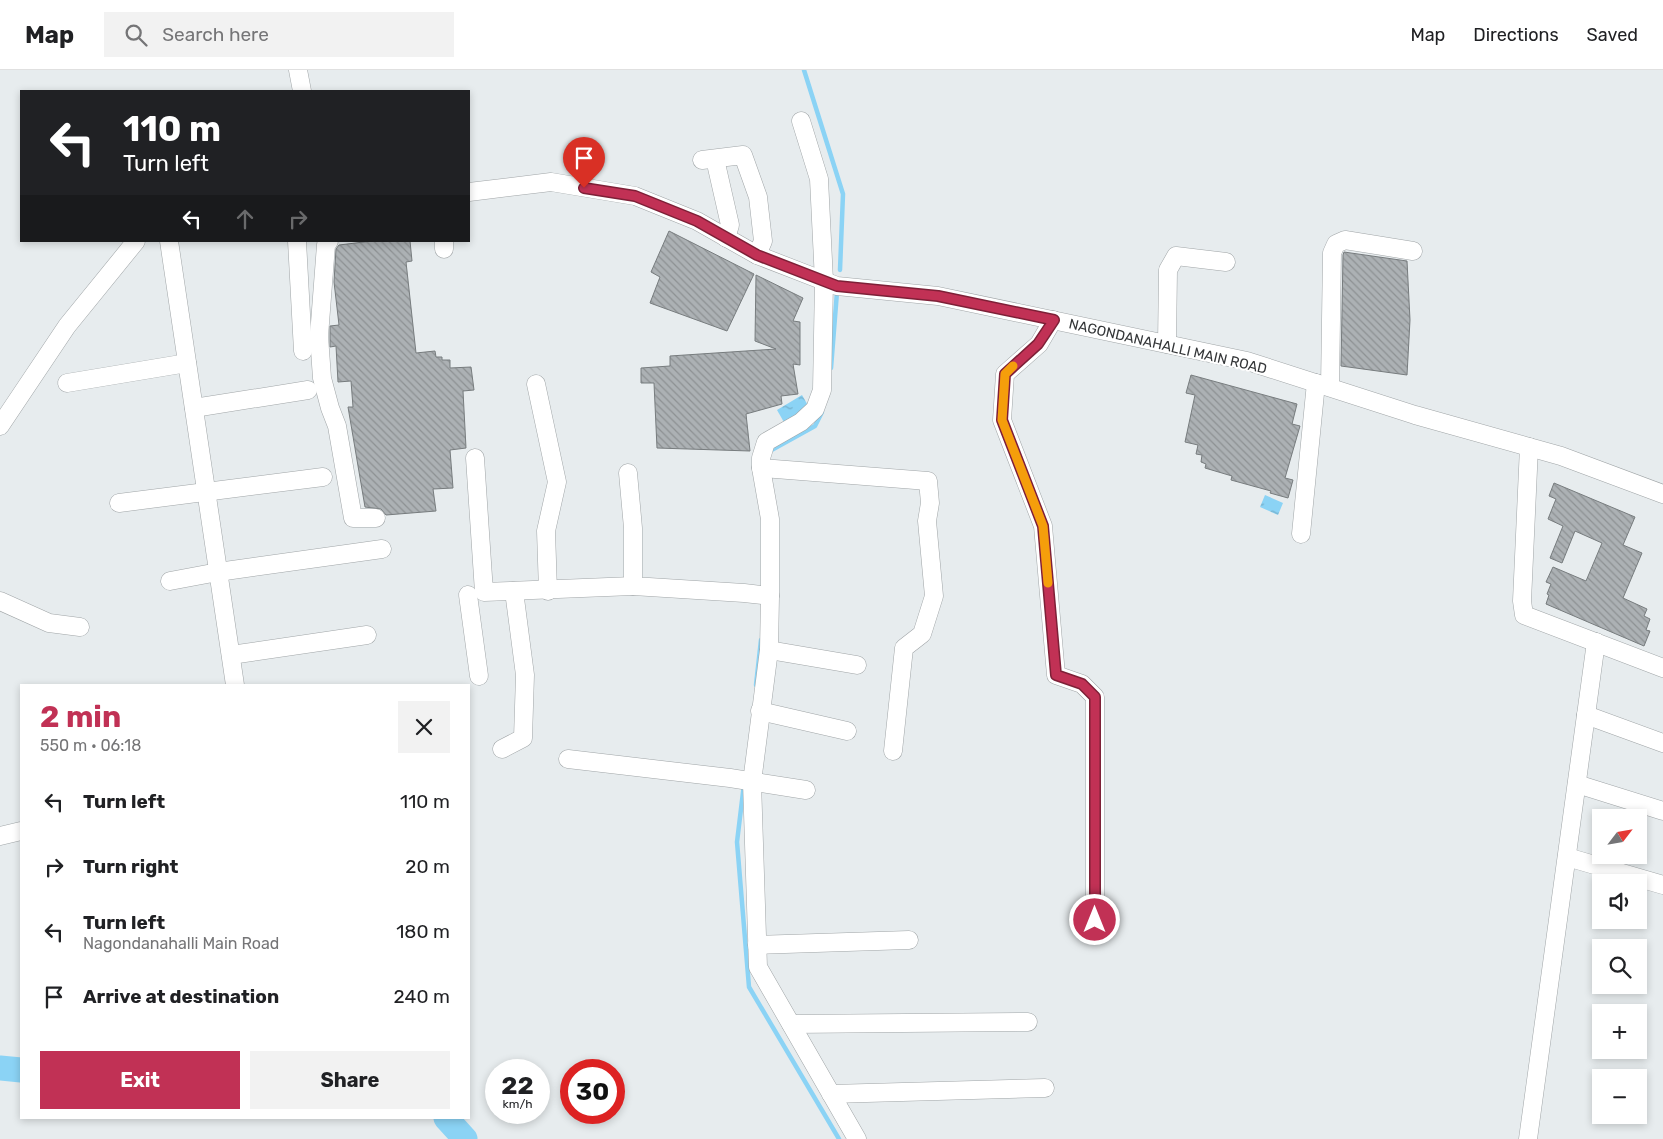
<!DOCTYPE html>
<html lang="en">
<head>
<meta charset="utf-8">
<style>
  :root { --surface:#fff; --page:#f2f2f2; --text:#202124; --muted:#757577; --line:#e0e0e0; --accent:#c13155 }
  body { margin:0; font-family:Rubik,sans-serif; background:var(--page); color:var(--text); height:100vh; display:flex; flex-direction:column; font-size:19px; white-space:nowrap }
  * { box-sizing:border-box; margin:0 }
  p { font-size:16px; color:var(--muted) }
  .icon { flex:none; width:28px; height:28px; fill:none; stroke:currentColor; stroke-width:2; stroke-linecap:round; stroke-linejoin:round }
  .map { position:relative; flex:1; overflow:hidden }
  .details { position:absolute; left:20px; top:614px; width:450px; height:435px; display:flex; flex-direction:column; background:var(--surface); border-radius:0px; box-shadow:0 2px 8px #0003 }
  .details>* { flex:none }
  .banner { position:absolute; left:20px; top:20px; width:450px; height:152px; border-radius:0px; box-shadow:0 2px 8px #0003; background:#202124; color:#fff; overflow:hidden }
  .needle { width:32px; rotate:59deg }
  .controls { position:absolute; left:1592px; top:739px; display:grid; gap:10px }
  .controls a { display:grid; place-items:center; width:55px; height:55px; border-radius:0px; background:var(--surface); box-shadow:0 2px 8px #0003; font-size:25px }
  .speed { position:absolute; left:485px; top:989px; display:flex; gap:10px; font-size:25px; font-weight:700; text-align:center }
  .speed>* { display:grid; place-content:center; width:65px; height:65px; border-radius:50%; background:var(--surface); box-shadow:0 2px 8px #0003; line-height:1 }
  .speed small { font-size:12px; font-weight:400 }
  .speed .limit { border:8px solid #d22; background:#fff; color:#111 }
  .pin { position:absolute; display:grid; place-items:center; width:42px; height:42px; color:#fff; margin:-51px -21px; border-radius:50% 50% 50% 0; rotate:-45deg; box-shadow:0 0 5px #0007 }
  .pin .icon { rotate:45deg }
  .me { position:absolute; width:55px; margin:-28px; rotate:0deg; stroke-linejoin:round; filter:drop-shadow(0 0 4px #0008) }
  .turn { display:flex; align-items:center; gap:18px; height:105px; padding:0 20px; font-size:22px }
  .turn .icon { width:65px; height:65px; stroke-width:2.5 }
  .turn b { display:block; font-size:35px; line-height:42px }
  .lanes { display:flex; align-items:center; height:48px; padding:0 20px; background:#0003; justify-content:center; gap:25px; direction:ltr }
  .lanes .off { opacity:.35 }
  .round { display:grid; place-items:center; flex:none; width:52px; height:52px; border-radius:0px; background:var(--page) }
  .overview { display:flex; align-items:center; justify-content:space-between; height:85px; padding:0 20px }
  h1 { font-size:30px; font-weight:700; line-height:38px; color:var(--accent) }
  .primary-button { display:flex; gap:10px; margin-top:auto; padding:10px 20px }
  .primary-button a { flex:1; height:58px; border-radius:0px; background:var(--accent); color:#fff; font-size:20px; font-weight:700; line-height:58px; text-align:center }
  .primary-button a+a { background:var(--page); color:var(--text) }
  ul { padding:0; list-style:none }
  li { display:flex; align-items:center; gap:15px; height:65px; padding:0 20px }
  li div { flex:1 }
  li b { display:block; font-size:19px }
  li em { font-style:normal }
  header { display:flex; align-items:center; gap:30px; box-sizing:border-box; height:70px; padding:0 25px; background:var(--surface); border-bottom:1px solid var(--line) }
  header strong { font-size:24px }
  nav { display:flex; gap:28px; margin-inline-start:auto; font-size:18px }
  .search { width:350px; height:45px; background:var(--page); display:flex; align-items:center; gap:12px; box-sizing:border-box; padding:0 18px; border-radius:0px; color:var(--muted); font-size:19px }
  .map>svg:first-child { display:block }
  .water { fill:url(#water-ripples) }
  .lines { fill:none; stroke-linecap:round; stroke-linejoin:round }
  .stream { stroke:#8bd3f5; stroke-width:4.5 }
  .river { stroke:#8bd3f5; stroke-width:25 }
  .building { fill:url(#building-back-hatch); stroke:#777c7e }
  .minor-casing { stroke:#a0a5a7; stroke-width:19 }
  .minor { stroke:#fff; stroke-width:18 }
  .route-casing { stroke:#7d2037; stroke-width:12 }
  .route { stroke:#c13155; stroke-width:9 }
  .slow { stroke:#f59e0b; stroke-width:9 }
  .labels { text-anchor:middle; stroke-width:4; stroke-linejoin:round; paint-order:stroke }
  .street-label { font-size:14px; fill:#343638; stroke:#fff }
</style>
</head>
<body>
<header>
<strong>Map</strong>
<div class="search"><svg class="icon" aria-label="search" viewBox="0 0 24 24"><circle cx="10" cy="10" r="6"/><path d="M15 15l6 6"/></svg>Search here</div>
<nav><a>Map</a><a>Directions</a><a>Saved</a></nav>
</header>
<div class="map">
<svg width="1663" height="1069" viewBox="0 0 1663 1069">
  <defs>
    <pattern id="water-ripples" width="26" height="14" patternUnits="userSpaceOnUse" patternTransform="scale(1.25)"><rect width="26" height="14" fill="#8bd3f5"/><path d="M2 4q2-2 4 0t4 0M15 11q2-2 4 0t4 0" fill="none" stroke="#72acc7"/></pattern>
    <pattern id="building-back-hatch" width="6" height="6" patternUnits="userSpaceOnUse" patternTransform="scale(1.25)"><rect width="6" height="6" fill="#acb1b4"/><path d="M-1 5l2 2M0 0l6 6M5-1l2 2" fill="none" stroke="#8d9193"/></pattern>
  </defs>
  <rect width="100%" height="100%" fill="#e7ecee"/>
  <g class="water">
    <polygon points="802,325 810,339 785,354 777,340"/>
    <polygon points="1265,425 1283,433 1278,445 1260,437"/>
  </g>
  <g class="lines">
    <g class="stream">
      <polyline points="804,0 843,124 840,200"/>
      <polyline points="831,298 837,222"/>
      <polyline points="768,382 815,356 822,342"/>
      <polyline points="756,615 761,570"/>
      <polyline points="744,714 737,772 749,917 839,1069"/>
    </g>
    <g class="river">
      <polyline points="0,998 21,1000"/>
      <polyline points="446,1048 465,1069"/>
    </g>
  </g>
  <g class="building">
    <polygon points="669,161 754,204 727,261 650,233 660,207 651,202"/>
    <polygon points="372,171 410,171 412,191 406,192 416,283 435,281 436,287 442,287 442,290 450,290 450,298 471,297 474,320 463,321 466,378 450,380 453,418 433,419 436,441 386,445 381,439 365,437 348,337 353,337 351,311 338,312 336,276 330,277 330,256 339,255 334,212 336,179 339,175"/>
    <polygon points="1344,182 1407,191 1410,250 1407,305 1341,296 1343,185"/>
    <polygon points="756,205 803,228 793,251 800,252 800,295 793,294 798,324 781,326 782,334 746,344 750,381 657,378 654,313 641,313 641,298 670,296 670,286 776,279 755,271"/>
    <polygon points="1191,305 1297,334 1292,354 1300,356 1285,408 1293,410 1288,428 1270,423 1271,421 1231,410 1232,406 1205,398 1206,394 1201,392 1202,385 1196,384 1198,375 1185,372 1195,325 1186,323"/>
    <polygon points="1554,413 1635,447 1623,475 1642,483 1623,528 1647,539 1644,546 1650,549 1646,560 1650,561 1644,576 1546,534 1549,525 1547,524 1551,514 1546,512 1553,497 1586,511 1602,473 1575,461 1562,493 1550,488 1563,456 1548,449 1556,429 1549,426"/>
  </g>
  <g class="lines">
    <defs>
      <g id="minor">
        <polyline points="298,0 302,21"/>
        <polyline points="715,89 730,155 726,168"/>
        <polyline points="702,90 743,85 758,127 763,171 757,185"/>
        <polyline points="469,122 551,112 635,126 697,151 757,185 837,216 938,226 1247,291 1415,345 1561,386 1663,424"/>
        <polyline points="169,171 235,615"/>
        <polyline points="297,171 303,281"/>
        <polyline points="329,171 326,175 319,266 322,308 330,338 337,356 353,448 376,448"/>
        <polyline points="444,171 444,179"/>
        <polyline points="1053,250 1039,274 1005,304 1002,350 1043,456 1056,605 1082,614 1095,627 1095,850"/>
        <polyline points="1167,274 1168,200 1176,186 1226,192"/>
        <polyline points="67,313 187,293"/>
        <polyline points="536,314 557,412 546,461 548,521"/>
        <polyline points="1330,317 1332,183 1336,174 1345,170 1413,181"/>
        <polyline points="194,338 308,320"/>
        <polyline points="0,356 67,256 136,171"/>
        <polyline points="1529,377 1522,531 1524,545 1663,598"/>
        <polyline points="475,388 484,522 633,516"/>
        <polyline points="761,398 928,411 930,433 927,451 934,526 922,564 904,578 893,681"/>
        <polyline points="628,403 633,458 633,516 744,523 770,526 770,449 761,398 761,388 766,372 801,352 815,339 822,320 824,211 819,109 801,51"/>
        <polyline points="119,433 323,407"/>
        <polyline points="1301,464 1316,313"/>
        <polyline points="170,511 218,502 382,479"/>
        <polyline points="468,525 479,606"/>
        <polyline points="770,526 769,580 752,712 758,897 857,1069"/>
        <polyline points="0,531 49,553 80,557"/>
        <polyline points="769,580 857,595"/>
        <polyline points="231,585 367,565"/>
        <polyline points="760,641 847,661"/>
        <polyline points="1586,645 1663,673"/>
        <polyline points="502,679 523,668 525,605 514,521"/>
        <polyline points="568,689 730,708 806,720"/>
        <polyline points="1577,714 1663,741"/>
        <polyline points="0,766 21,761"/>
        <polyline points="1567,787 1663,815"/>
        <polyline points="757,875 909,870"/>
        <polyline points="791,954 1028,952"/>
        <polyline points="831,1024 1045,1018"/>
        <polyline points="1528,1069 1596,572"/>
      </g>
    </defs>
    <use href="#minor" class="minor-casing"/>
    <use href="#minor" class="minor"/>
  </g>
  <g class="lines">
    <defs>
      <polyline id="route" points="584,118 635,126 697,151 757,185 837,216 938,226 1054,250 1038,274 1005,304 1002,350 1043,456 1056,605 1082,614 1095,627 1095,850"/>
    </defs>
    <use href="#route" class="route-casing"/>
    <use href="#route" class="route"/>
    <polyline class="slow" points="1013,296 1005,304 1002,350 1043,456 1048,513"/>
  </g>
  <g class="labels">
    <g class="street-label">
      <text transform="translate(1168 276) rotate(13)" y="5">NAGONDANAHALLI MAIN ROAD</text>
    </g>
  </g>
</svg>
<div class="controls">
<a><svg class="needle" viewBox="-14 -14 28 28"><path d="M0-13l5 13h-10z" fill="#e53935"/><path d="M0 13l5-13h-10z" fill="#757577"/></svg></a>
<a><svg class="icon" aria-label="sound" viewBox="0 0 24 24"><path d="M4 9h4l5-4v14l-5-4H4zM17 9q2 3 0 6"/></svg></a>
<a><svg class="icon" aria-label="search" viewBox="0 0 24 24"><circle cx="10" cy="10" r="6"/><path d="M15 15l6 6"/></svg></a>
<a>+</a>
<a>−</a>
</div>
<div class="speed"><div>22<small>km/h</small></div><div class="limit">30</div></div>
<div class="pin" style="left:584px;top:118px;background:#d93025"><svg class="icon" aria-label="arrive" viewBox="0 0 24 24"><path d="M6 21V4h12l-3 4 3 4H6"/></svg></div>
<svg class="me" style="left:1095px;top:850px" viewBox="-20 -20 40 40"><circle r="17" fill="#c13155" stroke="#fff" stroke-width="3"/><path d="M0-11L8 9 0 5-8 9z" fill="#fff"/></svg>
<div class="banner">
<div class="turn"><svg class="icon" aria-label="left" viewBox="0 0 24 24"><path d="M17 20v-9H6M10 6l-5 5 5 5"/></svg><div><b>110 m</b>Turn left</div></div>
<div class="lanes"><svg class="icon" aria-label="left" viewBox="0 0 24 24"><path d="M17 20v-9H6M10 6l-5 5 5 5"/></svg><svg class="icon off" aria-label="ahead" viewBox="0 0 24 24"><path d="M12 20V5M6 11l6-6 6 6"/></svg><svg class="icon off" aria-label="right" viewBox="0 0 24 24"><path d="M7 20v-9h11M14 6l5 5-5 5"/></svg></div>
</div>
<section class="details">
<div class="overview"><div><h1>2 min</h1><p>550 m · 06:18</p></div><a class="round"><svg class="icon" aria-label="close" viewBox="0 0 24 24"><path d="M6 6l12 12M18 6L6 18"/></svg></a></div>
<ul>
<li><svg class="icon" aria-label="left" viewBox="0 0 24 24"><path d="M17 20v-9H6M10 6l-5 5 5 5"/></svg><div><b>Turn left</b></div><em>110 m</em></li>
<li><svg class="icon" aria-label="right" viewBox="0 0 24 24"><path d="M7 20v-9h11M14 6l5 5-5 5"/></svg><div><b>Turn right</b></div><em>20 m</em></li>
<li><svg class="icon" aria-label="left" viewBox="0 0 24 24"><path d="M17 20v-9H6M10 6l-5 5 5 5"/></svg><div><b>Turn left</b><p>Nagondanahalli Main Road</p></div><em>180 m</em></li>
<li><svg class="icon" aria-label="arrive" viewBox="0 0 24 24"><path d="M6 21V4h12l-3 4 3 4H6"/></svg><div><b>Arrive at destination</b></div><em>240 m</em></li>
</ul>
<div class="primary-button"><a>Exit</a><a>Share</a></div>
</section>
</div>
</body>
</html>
